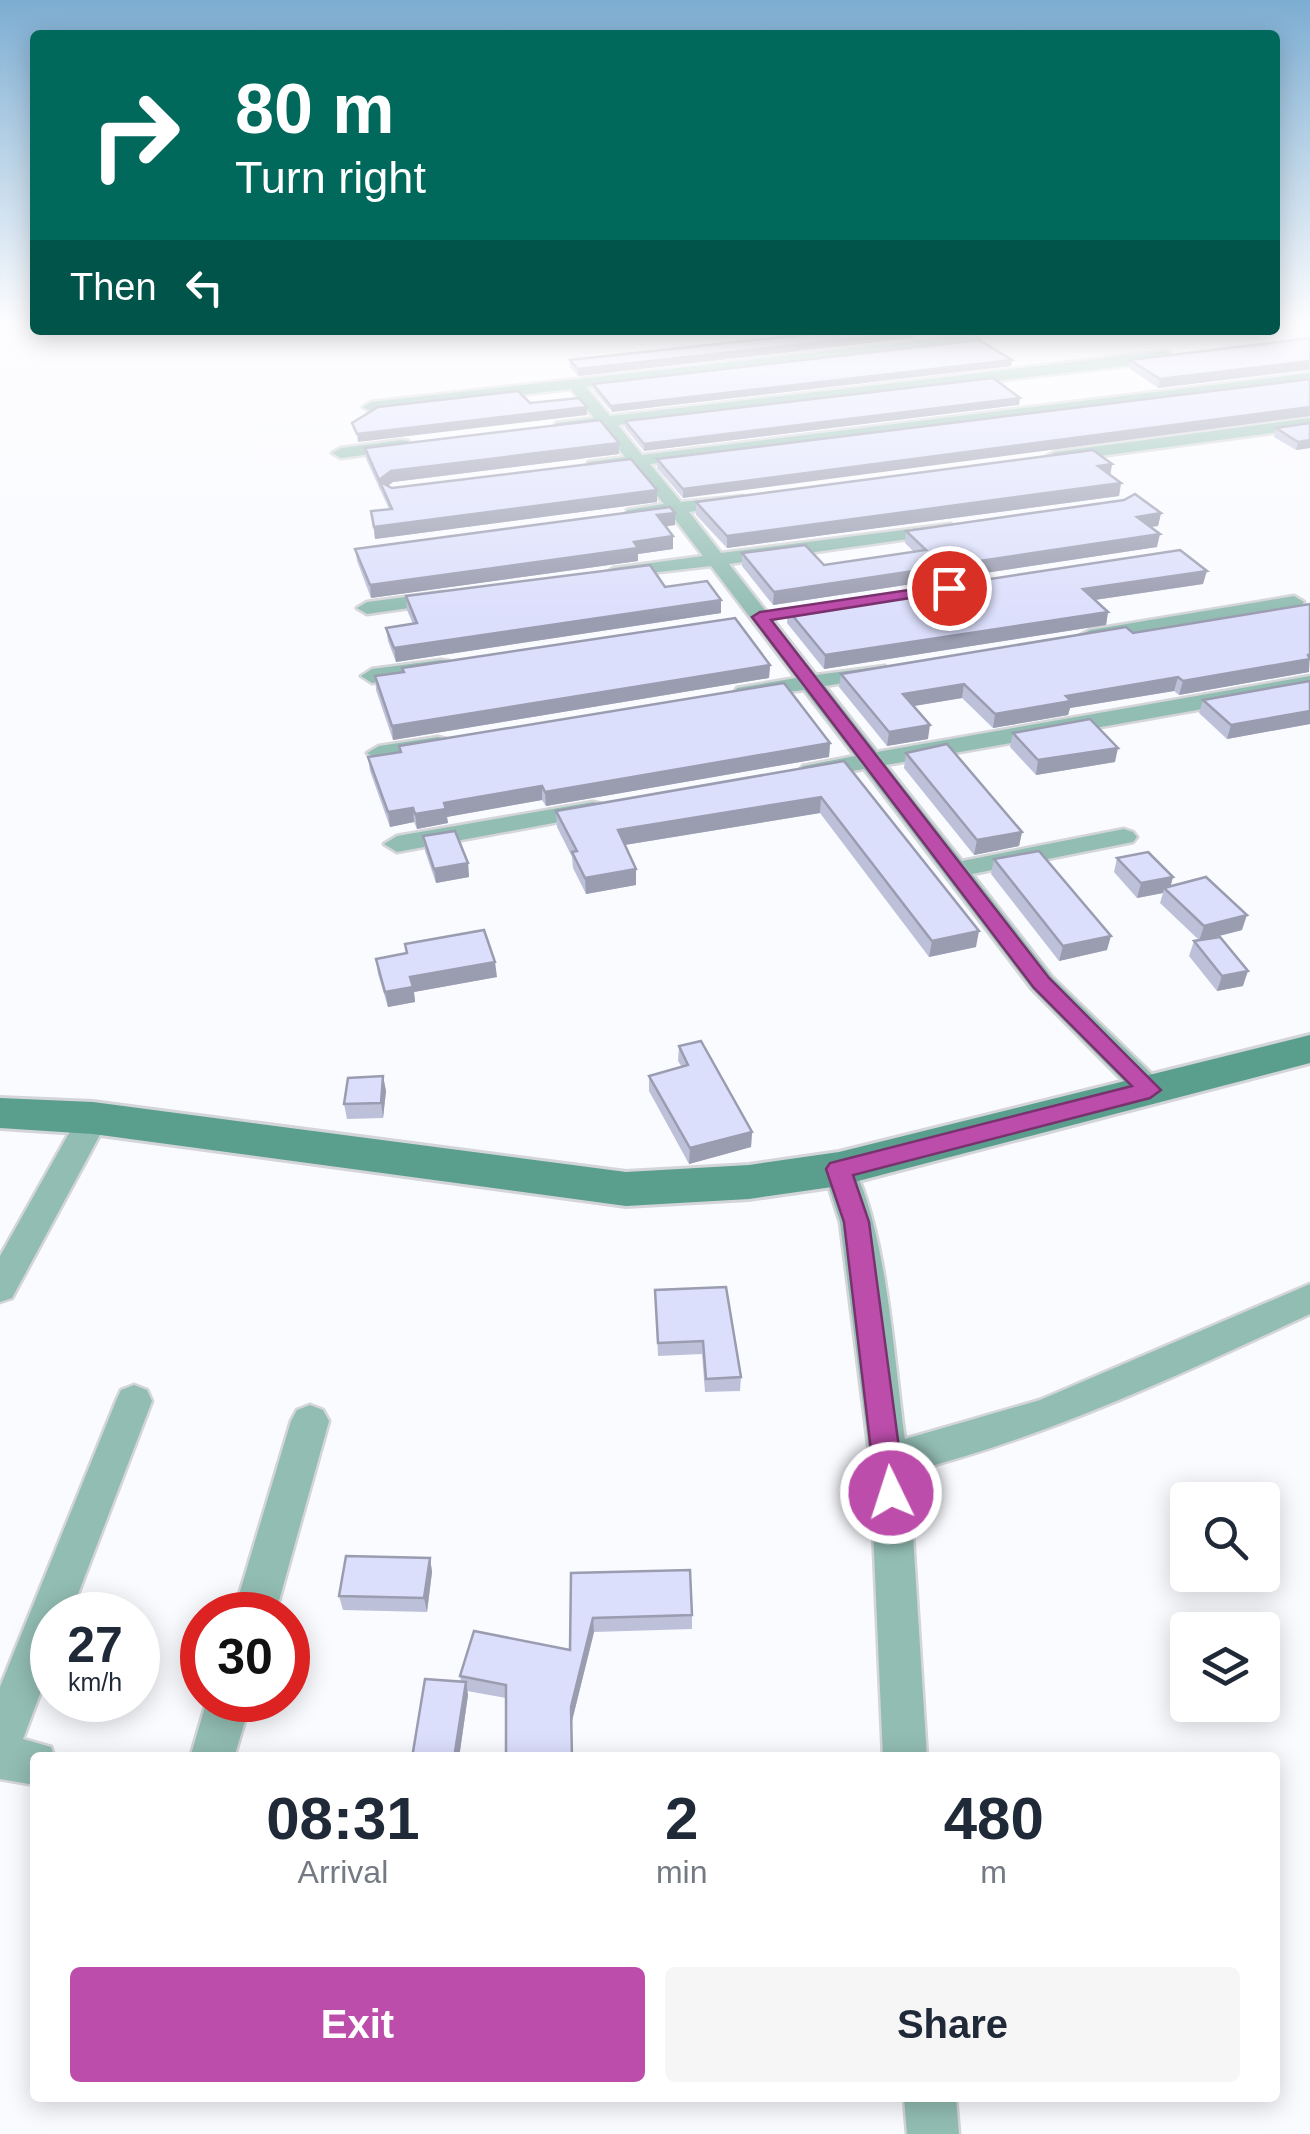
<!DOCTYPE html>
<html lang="en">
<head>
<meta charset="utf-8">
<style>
  :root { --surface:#fff; --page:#f6f6f7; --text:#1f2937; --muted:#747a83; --accent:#bc4dab }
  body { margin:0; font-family:Helvetica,sans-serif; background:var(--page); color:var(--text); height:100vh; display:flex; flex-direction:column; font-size:38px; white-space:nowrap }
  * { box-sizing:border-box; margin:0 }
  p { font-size:32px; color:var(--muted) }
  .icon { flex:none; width:55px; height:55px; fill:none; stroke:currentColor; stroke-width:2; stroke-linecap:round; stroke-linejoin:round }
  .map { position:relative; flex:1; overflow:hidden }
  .side { position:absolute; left:30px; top:1752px; width:1250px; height:350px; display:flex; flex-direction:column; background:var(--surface); border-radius:10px; box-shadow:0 5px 25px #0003 }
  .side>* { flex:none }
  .top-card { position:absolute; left:30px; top:30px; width:1250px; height:305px; border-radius:10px; box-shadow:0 5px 25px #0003; background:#00695c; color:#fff; overflow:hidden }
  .tools { position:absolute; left:1170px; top:1482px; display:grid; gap:20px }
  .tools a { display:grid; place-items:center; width:110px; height:110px; border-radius:10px; background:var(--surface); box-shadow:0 5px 25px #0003; font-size:50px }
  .speed { position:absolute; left:30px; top:1592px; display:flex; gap:20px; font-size:50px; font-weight:700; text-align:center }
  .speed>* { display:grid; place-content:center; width:130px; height:130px; border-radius:50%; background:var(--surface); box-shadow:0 5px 25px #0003; line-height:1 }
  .speed small { font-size:25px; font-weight:400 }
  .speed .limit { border:15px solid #d22; background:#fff; color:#111 }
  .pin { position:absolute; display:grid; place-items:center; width:85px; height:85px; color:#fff; margin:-42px; border:5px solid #fff; border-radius:50%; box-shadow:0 2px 10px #0007 }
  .me { position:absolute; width:110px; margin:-55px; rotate:356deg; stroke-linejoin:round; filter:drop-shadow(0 0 8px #0008) }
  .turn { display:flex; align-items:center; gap:35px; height:210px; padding:0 40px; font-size:45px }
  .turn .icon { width:130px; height:130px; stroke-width:2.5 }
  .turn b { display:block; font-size:70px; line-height:85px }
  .then { display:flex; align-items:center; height:95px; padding:0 40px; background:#0003; gap:20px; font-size:38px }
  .eta { display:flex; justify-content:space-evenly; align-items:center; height:170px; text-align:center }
  .eta b { font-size:60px; font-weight:700; line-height:70px }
  .primary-button { display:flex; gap:20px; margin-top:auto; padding:20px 40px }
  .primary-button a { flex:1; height:115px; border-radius:10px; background:var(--accent); color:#fff; font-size:40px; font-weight:700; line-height:115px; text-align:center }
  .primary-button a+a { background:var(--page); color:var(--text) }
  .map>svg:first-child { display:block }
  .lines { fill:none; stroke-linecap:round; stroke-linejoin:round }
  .street-casing { stroke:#d4d5d8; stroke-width:5 }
  .secondary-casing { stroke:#d4d5d8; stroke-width:6 }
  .street { fill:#92bdb2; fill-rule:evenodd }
  .secondary { fill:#5a9e8e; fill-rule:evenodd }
  .wall { fill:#bdc0d9 }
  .shaded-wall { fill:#9a9cb0 }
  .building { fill:#dcdffc; stroke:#9a9cb0; stroke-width:2.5 }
  .route { fill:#bc4dab; stroke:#7a326f; stroke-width:2.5 }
</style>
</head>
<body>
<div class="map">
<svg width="1310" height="2134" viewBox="0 0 1310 2134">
  <rect width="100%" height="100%" fill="#fafbff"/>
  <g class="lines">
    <defs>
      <g id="street">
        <polygon points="973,335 980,339 978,342 586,387 610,416 1167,351 1175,356 1167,361 618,425 642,455 1310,373 1310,383 650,464 681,502 743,496 743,504 689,512 721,553 951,524 953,528 944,534 729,564 816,675 885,666 888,671 885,676 825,686 877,752 1310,676 1310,690 886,765 962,861 1124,829 1133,832 1137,837 1133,842 972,874 1052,977 1161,1083 1165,1090 1161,1097 1150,1101 1139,1097 1032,989 864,769 811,778 803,776 799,771 803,766 855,756 804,690 737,698 734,693 737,688 796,678 711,566 607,578 604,574 614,568 703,556 671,514 627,518 627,510 664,504 633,466 588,470 588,462 625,457 602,427 556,431 556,423 594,418 571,389 371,412 363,407 371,402"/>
        <polygon points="1310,418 1310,428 1055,462 1046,457 1055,452"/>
        <polygon points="402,440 408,441 408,449 341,458 332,453 341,448"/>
        <polygon points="444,592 451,594 451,602 367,614 357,608 367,602"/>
        <polygon points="1294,596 1304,602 1301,606 1090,642 1079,636 1090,630"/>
        <polygon points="441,660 449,661 452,666 449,671 372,683 361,676 372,669"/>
        <polygon points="438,737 446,739 450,744 446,749 379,760 367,753 379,746"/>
        <polygon points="593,802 602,804 605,809 602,814 397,852 384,844 397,836"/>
        <polygon points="93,1107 104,1110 109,1118 12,1298 0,1302 0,1256 82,1110"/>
        <path d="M 839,1157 L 850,1161 C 887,1225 894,1363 905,1439 L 1040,1400 L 1310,1284 L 1310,1314 C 1180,1375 1049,1436 909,1472 L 927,1758 L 883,1758 L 870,1460 L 840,1222 L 823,1169 L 828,1161 Z"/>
        <polygon points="134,1385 147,1390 152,1401 70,1615 52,1615 52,1662 23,1739 51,1747 55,1758 35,1758 35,1785 0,1779 0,1687 116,1401 121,1390"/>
        <polygon points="310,1405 323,1410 329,1421 275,1615 233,1615 291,1421 297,1410"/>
        <polygon points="207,1700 251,1700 234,1758 190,1758"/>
        <polygon points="904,2098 956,2098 959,2134 907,2134"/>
      </g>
      <polygon id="secondary" points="1310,1035 1310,1063 839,1186 749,1199 626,1206 93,1134 0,1128 0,1098 93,1102 626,1172 749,1165 839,1152"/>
    </defs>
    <use href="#street" class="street-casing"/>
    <use href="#secondary" class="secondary-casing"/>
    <use href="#street" class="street"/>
    <use href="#secondary" class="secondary"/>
  </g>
  <g class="wall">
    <polygon points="914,332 913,338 578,376 570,367 570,360 834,335"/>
    <polygon points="1310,338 1310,370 1158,388 1129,368 1130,360"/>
    <polygon points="1012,360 1011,366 612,412 593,390 593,384"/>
    <polygon points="1310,379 683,498 657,468 657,459"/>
    <polygon points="1019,405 644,451 625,428 625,421"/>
    <polygon points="1310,423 1310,448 1296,450 1274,437 1276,428"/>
    <polygon points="619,443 619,454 393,482 388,486 392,488 657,502 375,539 371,511 389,509 366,459 365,448"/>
    <polygon points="1112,464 1110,475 1121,483 1119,496 727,548 696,515 696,502"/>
    <polygon points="1161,513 1158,526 1151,527 1157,547 773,605 742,566 742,553 824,565 914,552 905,543 906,531"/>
    <polygon points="675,525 666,526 673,549 638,554 638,561 371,598 357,561 355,549"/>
    <polygon points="1203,584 1095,600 1108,612 1106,625 824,669 787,623 788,610"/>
    <polygon points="665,587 721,613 396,662 388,641 386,628 413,624 407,610 406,596"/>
    <polygon points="1133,633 1309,672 1179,695 1174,691 1070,708 1068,715 993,728 962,698 913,706 928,739 887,746 839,687 841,674"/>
    <polygon points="770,665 769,678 393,740 376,690 375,676"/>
    <polygon points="1310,681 1310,724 1227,739 1199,713 1203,700"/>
    <polygon points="1013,733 1115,762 1036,775 1010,747"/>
    <polygon points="830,743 829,757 546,806 542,800 456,815 447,817 448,823 417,829 414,822 390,827 370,771 368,757 400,752 399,746"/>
    <polygon points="906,753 1022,832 1019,846 974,855 904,768"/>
    <polygon points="844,761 976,947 929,957 820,813 625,845 636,869 636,885 586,894 573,868 572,857 557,827 556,811"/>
    <polygon points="423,836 468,863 469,877 436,883 425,851"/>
    <polygon points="1117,858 1173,877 1170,887 1242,930 1208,939 1243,986 1217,991 1189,956 1194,941 1199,940 1160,903 1163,893 1137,898 1114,872"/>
    <polygon points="994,859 1107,950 1059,961 991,874"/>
    <polygon points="405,944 497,977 414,992 415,1002 388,1007 378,974 376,959 406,953"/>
    <polygon points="679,1046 752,1132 751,1147 689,1164 649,1091 649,1076 682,1067 678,1061"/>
    <polygon points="383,1076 386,1091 383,1118 347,1119 344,1104"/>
    <polygon points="655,1290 741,1377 740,1391 705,1392 702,1354 658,1356"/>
    <polygon points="430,1558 432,1572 427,1612 343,1610 339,1596"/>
    <polygon points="571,1573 692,1615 692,1629 594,1632 572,1721 506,1698 467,1691 468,1695 459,1758 412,1758 461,1681 460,1676 570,1650"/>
  </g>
  <g class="shaded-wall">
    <polygon points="914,332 913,338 578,376 578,369"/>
    <polygon points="1012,360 1011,366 612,412 611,406"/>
    <polygon points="1310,361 1310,369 1158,388 1160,379"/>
    <polygon points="1020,398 1019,405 644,451 644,444"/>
    <polygon points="587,407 587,415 358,442 357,434"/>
    <polygon points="1310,407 1310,416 683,498 683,489"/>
    <polygon points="1310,440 1310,448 1296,450 1298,442"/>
    <polygon points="619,443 619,454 393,482 383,489 380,482 380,491 379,480 391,471"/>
    <polygon points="1112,464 1110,476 1098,466"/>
    <polygon points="1121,483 1119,496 727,548 727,536"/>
    <polygon points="657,490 657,502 375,539 374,527"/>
    <polygon points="675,513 675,525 657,528 657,515"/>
    <polygon points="1161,513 1158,526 1135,529 1137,517"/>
    <polygon points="1160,534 1157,547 773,605 774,592"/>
    <polygon points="673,536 673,549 638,554 638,561 371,598 370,585"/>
    <polygon points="1207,571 1203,584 1080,602 1083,589"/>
    <polygon points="721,600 721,613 396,662 394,648"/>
    <polygon points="1108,612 1106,625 824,669 825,655"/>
    <polygon points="1310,654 1309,672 1179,695 1183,681"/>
    <polygon points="770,665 769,678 393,740 392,726"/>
    <polygon points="1178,677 1174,691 1070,708 1068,715 993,728 995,714 1066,696"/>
    <polygon points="964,684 962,698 902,708 903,694"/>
    <polygon points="1310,711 1310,724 1227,739 1231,725"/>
    <polygon points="930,725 928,739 887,746 889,732"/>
    <polygon points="830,743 829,757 546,806 545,792"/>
    <polygon points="1118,748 1115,762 1036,775 1038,760"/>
    <polygon points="542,786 542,800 447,817 448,823 417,829 415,814 444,803"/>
    <polygon points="821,797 820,813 618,846 618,830"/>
    <polygon points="413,808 414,822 390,827 388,812"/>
    <polygon points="1022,832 1019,846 974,855 977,840"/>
    <polygon points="468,863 469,877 436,883 434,869"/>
    <polygon points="636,869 636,885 586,894 585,878"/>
    <polygon points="1173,877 1169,892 1164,888 1163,893 1137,898 1141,883"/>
    <polygon points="1247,915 1242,930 1199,941 1204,926"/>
    <polygon points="979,931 976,947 929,957 932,941"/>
    <polygon points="1111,936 1107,950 1059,961 1063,946"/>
    <polygon points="495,962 497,977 414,992 415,1002 388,1007 385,992 410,977"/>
    <polygon points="1248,971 1243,986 1217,991 1222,976"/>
    <polygon points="383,1076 386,1091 383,1118 381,1103"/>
    <polygon points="752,1132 751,1147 689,1164 690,1148"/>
    <polygon points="430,1558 432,1572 427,1612 424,1598"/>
    <polygon points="593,1618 594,1632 572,1721 572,1758 571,1707"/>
    <polygon points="466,1682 468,1695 459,1758 454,1758"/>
  </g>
  <g class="building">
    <polygon points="876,330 911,330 914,332 578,369 570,360 830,332 834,335"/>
    <polygon points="1310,338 1310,361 1160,379 1130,360"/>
    <polygon points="979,340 1012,360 611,406 593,384"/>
    <polygon points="993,378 1020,398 644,444 625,421"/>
    <polygon points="1310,379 1310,407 683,489 657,459"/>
    <polygon points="518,391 530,403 579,398 587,407 357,434 352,423 378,407"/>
    <polygon points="600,420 619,443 391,471 379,480 365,448"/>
    <polygon points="1310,423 1310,440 1298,442 1276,428"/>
    <polygon points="1093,450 1112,464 1098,466 1121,483 727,536 696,502"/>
    <polygon points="631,459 657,490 374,527 371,511 392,509 380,482 392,488"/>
    <polygon points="1135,494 1161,513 1137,517 1160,534 774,592 742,553 805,545 824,565 926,550 906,531 1124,500"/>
    <polygon points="670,507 675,513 657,515 673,536 634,542 638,548 370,585 355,549"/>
    <polygon points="1180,550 1207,571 1083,589 1108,612 825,655 788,610"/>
    <polygon points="650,565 665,587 707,581 721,600 394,648 386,628 417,623 406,596"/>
    <polygon points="1310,604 1310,654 1308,655 1310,659 1183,681 1178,677 1066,696 1071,701 995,714 964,684 903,694 930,725 889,732 841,674 1126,627 1133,633"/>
    <polygon points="735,618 770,665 392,726 375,676 404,672 402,668"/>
    <polygon points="1310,681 1310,711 1242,723 1231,725 1203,700"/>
    <polygon points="784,683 830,743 545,792 542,786 455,801 444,803 446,809 415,814 413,808 388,812 368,757 401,752 399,746"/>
    <polygon points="1090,719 1118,748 1038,760 1013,733"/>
    <polygon points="947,744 1022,832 977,840 906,753"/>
    <polygon points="844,761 979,931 932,941 821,797 618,830 636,869 585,878 572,852 577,851 556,811"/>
    <polygon points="455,831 468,863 434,869 423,836"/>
    <polygon points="1039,851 1111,936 1063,946 994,859"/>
    <polygon points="1148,852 1173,877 1141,883 1117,858"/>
    <polygon points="1206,877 1247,915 1204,926 1164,888"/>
    <polygon points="484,930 495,962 410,977 413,987 385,992 376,959 407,953 405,944"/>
    <polygon points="1220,937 1248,971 1222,976 1194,941"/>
    <polygon points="701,1041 752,1132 690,1148 649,1076 688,1065 679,1046"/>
    <polygon points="383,1076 381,1103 344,1104 348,1078"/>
    <polygon points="726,1287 741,1377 706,1379 703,1341 658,1343 655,1290"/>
    <polygon points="346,1556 430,1558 424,1598 339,1596"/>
    <polygon points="690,1570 692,1615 593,1618 571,1707 572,1758 506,1758 506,1685 460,1676 474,1631 570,1650 571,1573"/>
    <polygon points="425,1679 466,1682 454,1758 412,1758"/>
  </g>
  <linearGradient id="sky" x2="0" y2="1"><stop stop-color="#7cadd2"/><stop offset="0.52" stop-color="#fdfdff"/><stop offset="1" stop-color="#fdfdff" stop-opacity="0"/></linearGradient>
  <rect width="1310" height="619" fill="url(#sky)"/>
  <polygon class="route" points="949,584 957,588 954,591 771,620 1049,978 1161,1090 1150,1098 853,1175 869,1222 905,1493 901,1502 891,1506 880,1502 876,1493 844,1222 826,1169 830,1163 1132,1086 1034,988 752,617 760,612"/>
</svg>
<div class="tools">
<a><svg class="icon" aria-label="search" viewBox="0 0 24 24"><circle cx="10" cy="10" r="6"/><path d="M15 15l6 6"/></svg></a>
<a><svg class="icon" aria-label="layers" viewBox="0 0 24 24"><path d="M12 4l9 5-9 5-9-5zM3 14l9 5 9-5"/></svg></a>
</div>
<div class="speed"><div>27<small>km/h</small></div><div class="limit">30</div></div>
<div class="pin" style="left:949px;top:588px;background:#d93025"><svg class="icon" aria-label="arrive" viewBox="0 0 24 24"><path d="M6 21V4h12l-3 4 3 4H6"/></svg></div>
<svg class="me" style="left:891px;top:1493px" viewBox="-20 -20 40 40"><circle r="17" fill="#bc4dab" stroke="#fff" stroke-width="3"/><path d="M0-11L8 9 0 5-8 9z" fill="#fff"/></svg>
<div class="top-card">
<div class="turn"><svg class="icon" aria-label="right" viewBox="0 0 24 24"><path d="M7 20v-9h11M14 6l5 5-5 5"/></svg><div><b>80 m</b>Turn right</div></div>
<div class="then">Then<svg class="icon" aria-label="left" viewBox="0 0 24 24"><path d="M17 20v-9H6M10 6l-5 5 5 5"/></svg></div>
</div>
<section class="side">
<div class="eta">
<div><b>08:31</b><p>Arrival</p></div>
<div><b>2</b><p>min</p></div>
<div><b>480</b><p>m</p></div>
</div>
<div class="primary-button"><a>Exit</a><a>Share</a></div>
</section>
</div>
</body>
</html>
